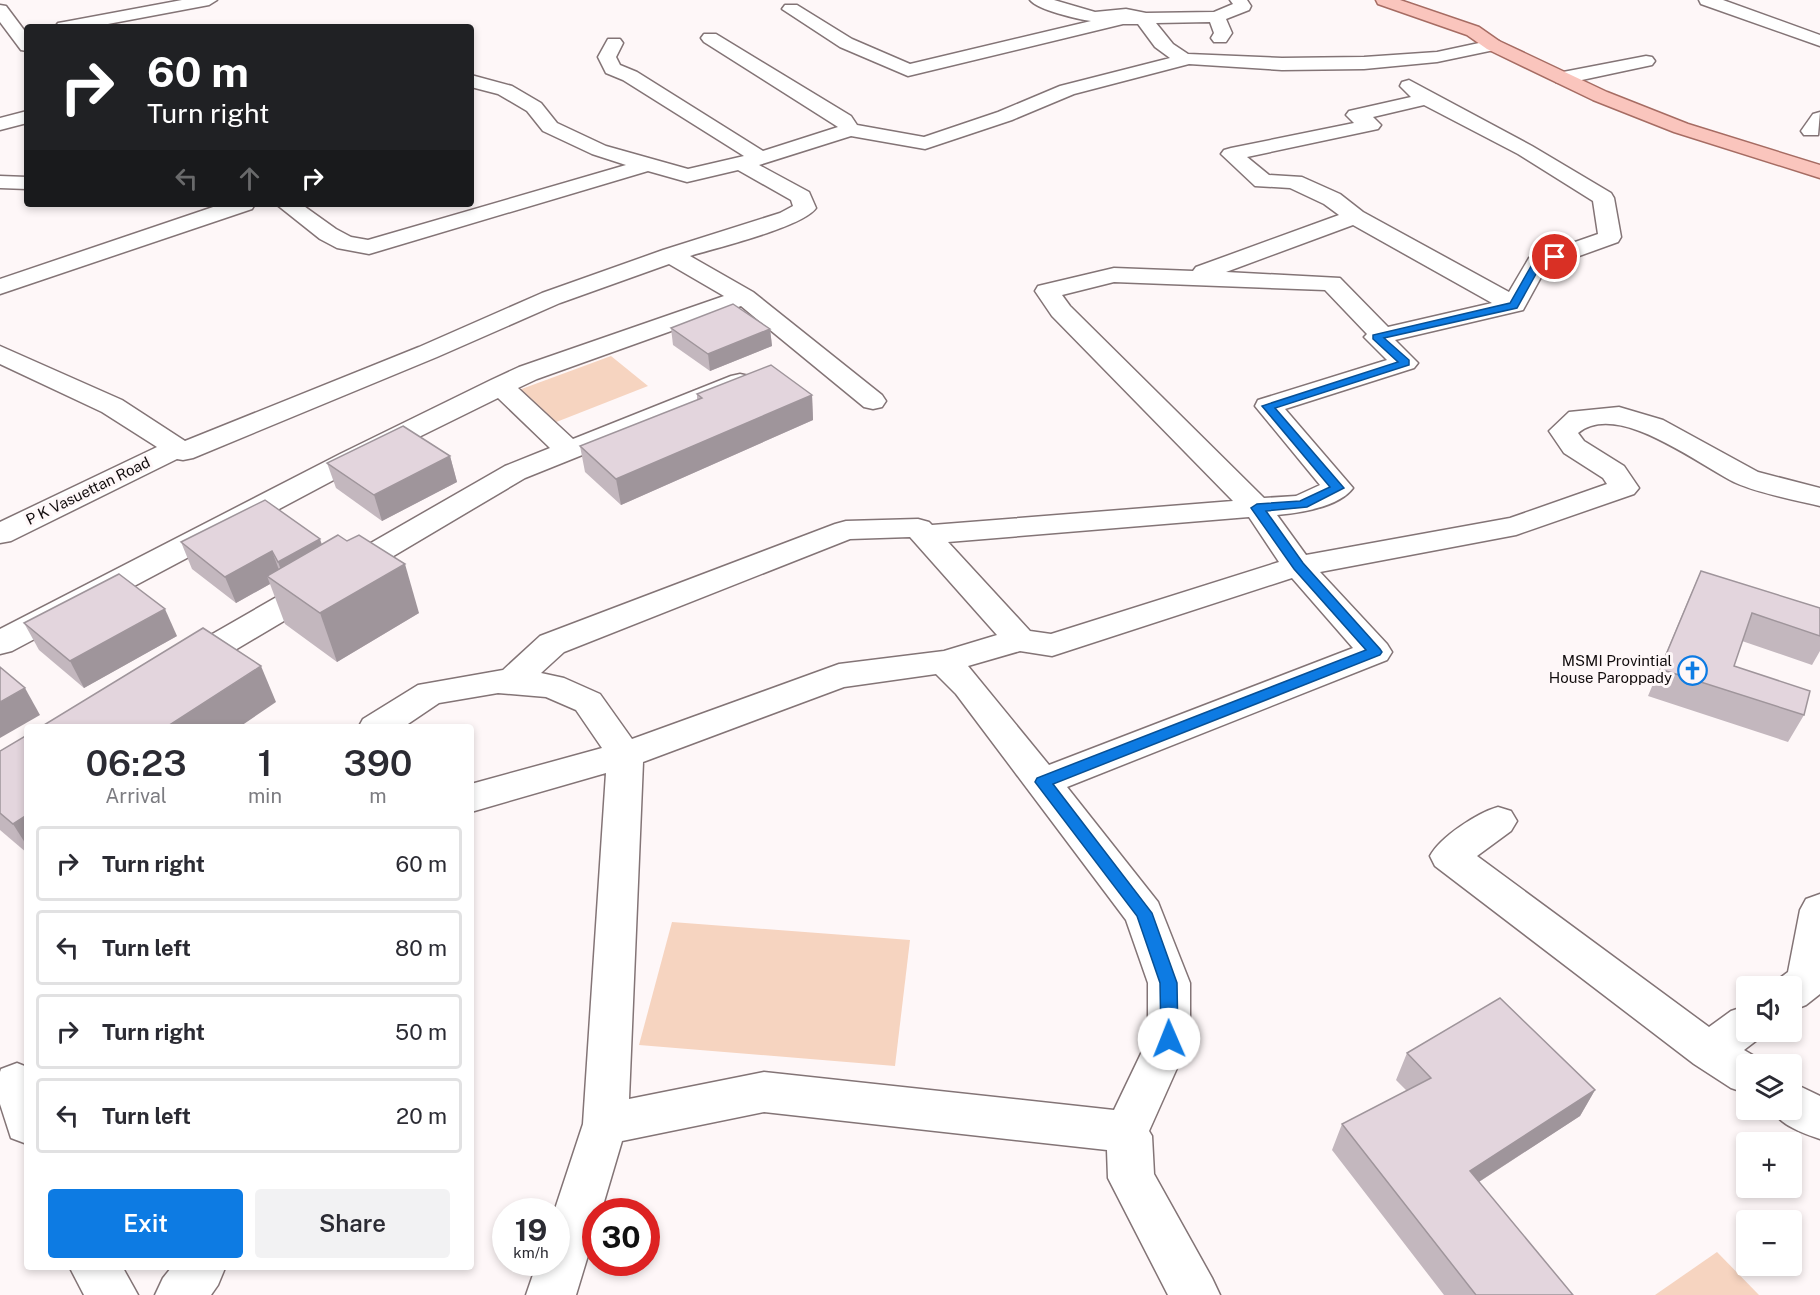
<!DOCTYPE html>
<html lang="en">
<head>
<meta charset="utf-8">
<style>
  :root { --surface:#fff; --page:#f2f2f3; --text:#2b2b33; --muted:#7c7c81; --line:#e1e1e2; --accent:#0d7be3 }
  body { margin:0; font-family:"Public Sans",sans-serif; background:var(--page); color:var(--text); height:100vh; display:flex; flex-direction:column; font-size:22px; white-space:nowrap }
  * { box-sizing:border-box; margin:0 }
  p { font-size:20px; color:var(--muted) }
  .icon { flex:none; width:33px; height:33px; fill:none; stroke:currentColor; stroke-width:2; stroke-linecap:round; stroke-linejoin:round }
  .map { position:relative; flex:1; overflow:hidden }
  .details { position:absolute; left:24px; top:724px; width:450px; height:546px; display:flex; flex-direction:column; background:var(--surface); border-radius:6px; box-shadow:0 3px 9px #0003 }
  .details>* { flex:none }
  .guide { position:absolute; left:24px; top:24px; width:450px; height:183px; border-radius:6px; box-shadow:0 3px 9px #0003; background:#202124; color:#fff; overflow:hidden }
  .fabs { position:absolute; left:1736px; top:976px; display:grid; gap:12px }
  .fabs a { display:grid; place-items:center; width:66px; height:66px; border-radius:6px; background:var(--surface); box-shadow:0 3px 9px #0003; font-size:30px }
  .speed { position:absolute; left:492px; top:1198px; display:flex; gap:12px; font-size:30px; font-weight:700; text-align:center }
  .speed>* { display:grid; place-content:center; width:78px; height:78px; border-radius:50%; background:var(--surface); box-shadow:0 3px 9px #0003; line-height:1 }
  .speed small { font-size:15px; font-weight:400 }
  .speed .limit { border:9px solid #d22; background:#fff; color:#111 }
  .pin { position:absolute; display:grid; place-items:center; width:51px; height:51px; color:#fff; margin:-26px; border:3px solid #fff; border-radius:50%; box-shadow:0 2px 6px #0007 }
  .me { position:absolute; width:66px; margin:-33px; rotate:359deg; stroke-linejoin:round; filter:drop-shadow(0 0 4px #0008) }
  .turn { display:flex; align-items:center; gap:21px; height:126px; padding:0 24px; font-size:27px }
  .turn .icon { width:78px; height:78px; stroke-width:2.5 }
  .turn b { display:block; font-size:42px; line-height:51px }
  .lanes { display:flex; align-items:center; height:57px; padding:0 24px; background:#0003; justify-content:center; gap:30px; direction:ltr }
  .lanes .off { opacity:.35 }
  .eta { display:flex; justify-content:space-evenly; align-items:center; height:102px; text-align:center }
  .eta b { font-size:36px; font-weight:600; line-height:42px }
  .button { display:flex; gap:12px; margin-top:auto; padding:12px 24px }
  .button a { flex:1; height:69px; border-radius:6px; background:var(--accent); color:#fff; font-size:24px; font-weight:600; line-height:69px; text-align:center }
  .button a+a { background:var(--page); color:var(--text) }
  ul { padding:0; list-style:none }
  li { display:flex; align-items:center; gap:18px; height:75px; margin:0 12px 9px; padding:0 12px; border:3px solid var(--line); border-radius:6px }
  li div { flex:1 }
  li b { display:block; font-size:22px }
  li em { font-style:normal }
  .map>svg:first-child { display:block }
  .green { fill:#f6d4c0 }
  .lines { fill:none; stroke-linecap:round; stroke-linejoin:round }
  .minor-casing { stroke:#837476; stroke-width:3 }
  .major-casing { stroke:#a66c63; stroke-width:3 }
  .minor { fill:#fff; fill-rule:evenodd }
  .major { fill:#fac5bd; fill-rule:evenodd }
  .wall { fill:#c3b7be }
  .shaded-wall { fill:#9f959b }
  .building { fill:#e3d5dd; stroke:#9f959b; stroke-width:1.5 }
  .route { fill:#0d7be3; stroke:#085094; stroke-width:1.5 }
  .labels { text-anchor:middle; stroke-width:6; stroke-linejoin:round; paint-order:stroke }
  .street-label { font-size:15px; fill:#120d0e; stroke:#fef7f8 }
  .poi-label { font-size:15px; fill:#120d0e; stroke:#fef7f8; text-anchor:end }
</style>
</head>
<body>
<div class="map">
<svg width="1820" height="1295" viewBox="0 0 1820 1295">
  <rect width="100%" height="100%" fill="#fef7f8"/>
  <g class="green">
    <polygon points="611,356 648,386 536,430 500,397"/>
    <polygon points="672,922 910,940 895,1066 639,1045"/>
    <polygon points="1717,1252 1759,1295 1655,1295"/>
  </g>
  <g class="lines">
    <defs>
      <g id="minor">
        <polygon points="182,0 217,0 209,5 92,27 55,27 58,23 64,22"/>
        <path d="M 1030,0 L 1054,0 L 1095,12 L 1126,9 L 1146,13 L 1214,12 L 1233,4 L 1230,0 L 1247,0 L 1251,6 L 1249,10 L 1226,19 L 1232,33 L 1226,42 L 1214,42 L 1211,38 L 1214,33 L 1210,22 L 1156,23 L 1173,44 L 1188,54 L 1282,58 L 1364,57 L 1437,52 L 1493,40 L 1499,41 L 1502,45 L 1499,49 L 1437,62 L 1364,69 L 1282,70 L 1189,64 L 1074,94 L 1012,120 L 925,149 L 851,136 L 759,165 L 809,192 L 816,208 C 803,227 716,248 690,256 L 753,292 L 882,395 L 886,401 L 882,407 L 873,409 L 864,407 L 741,306 L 537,379 L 518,388 L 573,439 L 731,376 L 740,374 L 749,376 L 753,382 L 749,388 L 525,478 L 198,672 L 186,675 L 174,672 L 169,664 L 174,656 L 505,466 L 550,448 L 498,398 L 360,466 L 12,651 L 0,654 L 0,629 L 340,454 L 491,380 L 519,367 L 724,296 L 669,264 L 560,303 L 437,357 L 193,458 L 183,460 L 177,459 L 11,541 L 0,543 L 0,522 L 157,447 L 102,412 L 0,364 L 0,346 L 122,400 L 185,441 L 419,347 L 542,293 L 663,250 L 780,213 L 793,206 L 791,200 L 738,170 L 687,182 L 648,171 L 369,254 L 337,248 L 320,239 L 276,204 L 301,204 L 336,229 L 351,237 L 368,240 L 626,165 L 592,154 L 543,131 L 527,111 L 498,94 L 471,87 L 471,75 L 512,86 L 541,103 L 557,123 L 606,146 L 688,169 L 744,156 L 623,80 L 606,73 L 598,57 L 608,39 L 620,39 L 623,43 L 616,57 L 620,65 L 637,72 L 763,151 L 838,127 L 704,42 L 701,38 L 704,34 L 716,34 L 851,116 L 857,125 L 924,137 L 998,112 L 1060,86 L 1170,58 L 1155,47 L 1138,24 L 1123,24 L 908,76 L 840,47 L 782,9 L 785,5 L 797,5 L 852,39 L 910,64 L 1091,21 C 1077,19 1038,10 1030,0 Z"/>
        <polygon points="1699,0 1723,0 1820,35 1820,46 1701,4"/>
        <polygon points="0,5 6,6 27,34 27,51 21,50 0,22"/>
        <polygon points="1646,56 1652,57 1655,61 1652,65 1563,84 1556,82 1554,78 1556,74 1563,72"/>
        <path d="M 1409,80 L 1532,146 L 1611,193 L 1614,198 L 1621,237 L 1618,242 L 1546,268 L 1523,310 L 1395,340 L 1418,363 L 1414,368 L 1285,409 L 1353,488 C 1339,507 1299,513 1277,515 L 1306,555 L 1510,518 L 1607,484 L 1603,478 L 1564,453 L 1549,431 L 1569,412 L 1619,407 L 1663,420 L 1758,472 L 1820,488 L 1820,506 C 1795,500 1758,493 1736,483 C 1698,465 1618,400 1578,433 L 1584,441 L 1624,466 L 1639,488 L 1634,494 L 1516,535 L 1320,572 L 1387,644 L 1392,652 L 1387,660 L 1067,787 L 1158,902 L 1190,983 L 1190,1039 L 1149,1131 L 1152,1136 L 1154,1174 L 1212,1278 L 1220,1295 L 1168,1295 L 1108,1178 L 1107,1150 L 764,1112 L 622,1141 L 601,1212 L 596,1212 L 596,1229 L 576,1295 L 526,1295 L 537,1263 L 556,1263 L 556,1212 L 554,1212 L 583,1124 L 606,773 L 471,812 L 471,784 L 602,748 L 576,710 L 546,697 L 498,693 L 439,703 L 402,728 L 358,728 L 363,719 L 418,685 L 503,670 L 540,636 L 835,524 L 846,521 L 918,519 L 929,522 L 932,525 L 1233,501 L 1052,316 L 1035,291 L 1038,286 L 1114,268 L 1193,271 L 1196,267 L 1339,215 L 1324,204 L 1290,188 L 1255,186 L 1221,154 L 1224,150 L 1231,148 L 1354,123 L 1346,115 L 1349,111 L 1411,97 L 1400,86 L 1402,82 ZM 1424,105 L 1518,154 L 1593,201 L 1598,234 L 1529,258 L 1509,292 L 1363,212 L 1340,194 L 1302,177 L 1269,175 L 1247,157 L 1378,129 L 1381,125 L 1373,117 ZM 1353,225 L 1492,303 L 1388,327 L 1340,278 L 1226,272 ZM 1114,282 L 1325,290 L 1367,334 L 1364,337 L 1387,360 L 1258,400 L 1255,406 L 1320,485 L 1296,496 L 1264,498 L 1070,306 L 1062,295 ZM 1249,517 L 1279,562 L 1051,634 L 1030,631 L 948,542 ZM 910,537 L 997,635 L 944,651 L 839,664 L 632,739 L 600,694 L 564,678 L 541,673 L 564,652 L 850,539 ZM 1292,578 L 1353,648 L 1049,765 L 968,666 L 1020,651 L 1052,656 ZM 936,674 L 956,694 L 1126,920 L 1148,983 L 1148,1039 L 1114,1110 L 764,1072 L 629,1099 L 643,762 L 844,687 Z"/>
        <polygon points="27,111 27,123 0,130 0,118"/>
        <polygon points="1820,112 1818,135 1804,135 1801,131 1813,114"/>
        <polygon points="0,176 27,177 27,189 0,188"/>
        <polygon points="222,204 255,204 252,209 0,294 0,279"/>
        <path d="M 1498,807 L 1511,811 L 1517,821 L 1511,831 L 1477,856 L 1709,1027 L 1731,1011 L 1746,1006 L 1746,1032 L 1763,1032 L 1761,1037 L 1744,1050 L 1761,1060 L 1764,1065 L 1746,1065 L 1746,1093 L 1731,1088 L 1694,1064 L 1435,866 L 1430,856 C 1440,837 1477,813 1498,807 Z"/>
        <polygon points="1820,894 1820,994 1806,1005 1791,1011 1791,987 1773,987 1776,981 1788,972 1800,910 1806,899"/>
        <polygon points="17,1063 27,1067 27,1144 11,1138 0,1104 0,1072 1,1069"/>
        <path d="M 1791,1082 L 1820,1096 L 1820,1139 C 1805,1134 1779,1125 1773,1110 L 1791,1110 Z"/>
        <polygon points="70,1268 123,1268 138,1295 84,1295"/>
        <polygon points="171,1268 225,1268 218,1285 211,1295 155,1295 163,1278"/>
      </g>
      <polygon id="major" points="1376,0 1400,0 1479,27 1499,41 1607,92 1688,124 1820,165 1820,178 1674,132 1593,100 1487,49 1467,35 1378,4"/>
    </defs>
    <use href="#minor" class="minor-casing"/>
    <use href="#major" class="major-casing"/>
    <use href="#minor" class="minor"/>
    <use href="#major" class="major"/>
  </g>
  <g class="wall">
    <polygon points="671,328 770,329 772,346 710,371 673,345"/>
    <polygon points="697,394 812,395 813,420 621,505 585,472 580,446 697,400"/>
    <polygon points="450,456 457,482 382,521 336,488 327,463"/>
    <polygon points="181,542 322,544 419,613 337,662 285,624 270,584 236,603 192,569"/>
    <polygon points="1701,571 1820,608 1820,651 1812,665 1742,641 1734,666 1804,715 1788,742 1648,696 1689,598"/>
    <polygon points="24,623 177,636 84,688 39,650"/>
    <polygon points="27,735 27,853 0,830 0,751"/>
    <polygon points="1407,1053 1595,1090 1580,1116 1479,1182 1573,1295 1444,1295 1332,1150 1342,1124 1407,1091 1396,1080"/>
  </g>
  <g class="shaded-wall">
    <polygon points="770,329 772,346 710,371 708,354"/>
    <polygon points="812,395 813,420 621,505 616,479"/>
    <polygon points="450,456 457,482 382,521 374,495"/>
    <polygon points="320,539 329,565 288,589 278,562"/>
    <polygon points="272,551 282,578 267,576 270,584 236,603 225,577"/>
    <polygon points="405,564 419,613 337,662 320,613"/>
    <polygon points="165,609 177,636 84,688 70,661"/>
    <polygon points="261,666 276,702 238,728 165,728"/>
    <polygon points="25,688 40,715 0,738 0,702"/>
    <polygon points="27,815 27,846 13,824"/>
    <polygon points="1595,1090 1580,1116 1457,1196 1470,1171"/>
  </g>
  <g class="building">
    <polygon points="733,304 770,329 708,354 671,328"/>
    <polygon points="771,365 812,395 616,479 580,446 702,398 697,394"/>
    <polygon points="403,426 450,456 374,495 327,463"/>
    <polygon points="265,500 320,539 278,562 272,551 225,577 181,542"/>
    <polygon points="338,535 347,541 359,535 405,564 320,613 267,576"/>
    <polygon points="1701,571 1820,608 1820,636 1752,613 1734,666 1810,691 1804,715 1660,669"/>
    <polygon points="119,574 165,609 70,661 24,623"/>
    <polygon points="203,628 261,666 165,728 39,728"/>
    <polygon points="0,667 25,688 0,702"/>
    <polygon points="27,735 27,815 13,824 0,813 0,751"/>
    <polygon points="1500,998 1595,1090 1470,1171 1573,1295 1476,1295 1342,1124 1431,1078 1407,1053"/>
  </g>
  <polygon class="route" points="1555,254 1559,255 1559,259 1541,265 1517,308 1384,338 1409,360 1409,365 1275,408 1344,488 1307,507 1266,511 1303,563 1380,649 1382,652 1380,655 1053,784 1152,913 1177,983 1178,1039 1176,1045 1169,1047 1163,1045 1161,1039 1160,983 1137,916 1035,782 1037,778 1366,650 1294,569 1251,508 1257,504 1300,501 1330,487 1262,406 1398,362 1373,339 1373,335 1510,303 1534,261"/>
  <defs>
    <symbol id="church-ring" viewBox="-11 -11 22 22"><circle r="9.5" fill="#fef7f8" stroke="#0d7be3" stroke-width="1.5"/><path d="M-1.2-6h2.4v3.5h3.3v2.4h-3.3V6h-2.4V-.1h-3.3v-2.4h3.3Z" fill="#0d7be3"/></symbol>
  </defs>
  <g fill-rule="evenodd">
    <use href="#church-ring" x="1676" y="654" width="33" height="33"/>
  </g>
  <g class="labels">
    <g class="street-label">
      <text transform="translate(88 491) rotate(-26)" y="5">P K Vasuettan Road</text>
    </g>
    <g class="poi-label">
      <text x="1672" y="666">MSMI Provintial<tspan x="1672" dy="17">House Paroppady</tspan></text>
    </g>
  </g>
</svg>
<div class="fabs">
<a><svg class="icon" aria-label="sound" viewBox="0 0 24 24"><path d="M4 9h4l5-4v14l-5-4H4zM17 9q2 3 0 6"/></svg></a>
<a><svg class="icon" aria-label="layers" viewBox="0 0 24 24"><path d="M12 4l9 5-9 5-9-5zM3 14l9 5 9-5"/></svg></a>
<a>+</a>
<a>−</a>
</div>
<div class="speed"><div>19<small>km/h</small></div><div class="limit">30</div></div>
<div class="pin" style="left:1555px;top:257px;background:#d93025"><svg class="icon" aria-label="arrive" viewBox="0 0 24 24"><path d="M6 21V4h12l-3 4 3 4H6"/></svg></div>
<svg class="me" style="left:1169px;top:1039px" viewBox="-20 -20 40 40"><circle r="19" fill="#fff"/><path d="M0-13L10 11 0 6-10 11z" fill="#0d7be3"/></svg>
<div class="guide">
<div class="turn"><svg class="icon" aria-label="right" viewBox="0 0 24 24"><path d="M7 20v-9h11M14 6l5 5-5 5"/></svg><div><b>60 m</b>Turn right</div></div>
<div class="lanes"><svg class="icon off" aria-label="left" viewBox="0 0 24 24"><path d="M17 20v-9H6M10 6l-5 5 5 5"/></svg><svg class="icon off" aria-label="ahead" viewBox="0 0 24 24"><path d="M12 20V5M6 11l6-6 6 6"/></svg><svg class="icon" aria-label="right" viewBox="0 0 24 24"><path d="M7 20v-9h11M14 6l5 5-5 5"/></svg></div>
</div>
<section class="details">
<div class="eta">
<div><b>06:23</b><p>Arrival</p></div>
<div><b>1</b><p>min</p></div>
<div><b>390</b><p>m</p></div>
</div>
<ul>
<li><svg class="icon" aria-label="right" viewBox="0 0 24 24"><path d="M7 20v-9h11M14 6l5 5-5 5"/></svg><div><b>Turn right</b></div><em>60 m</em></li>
<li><svg class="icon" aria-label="left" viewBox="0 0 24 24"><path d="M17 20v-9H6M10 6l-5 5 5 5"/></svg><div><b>Turn left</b></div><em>80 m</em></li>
<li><svg class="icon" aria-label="right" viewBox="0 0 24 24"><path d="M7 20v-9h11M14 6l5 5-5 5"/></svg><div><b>Turn right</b></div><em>50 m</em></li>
<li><svg class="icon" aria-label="left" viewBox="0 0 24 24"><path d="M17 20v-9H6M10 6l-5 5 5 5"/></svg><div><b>Turn left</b></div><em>20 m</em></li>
</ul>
<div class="button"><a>Exit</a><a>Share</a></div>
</section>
</div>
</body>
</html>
